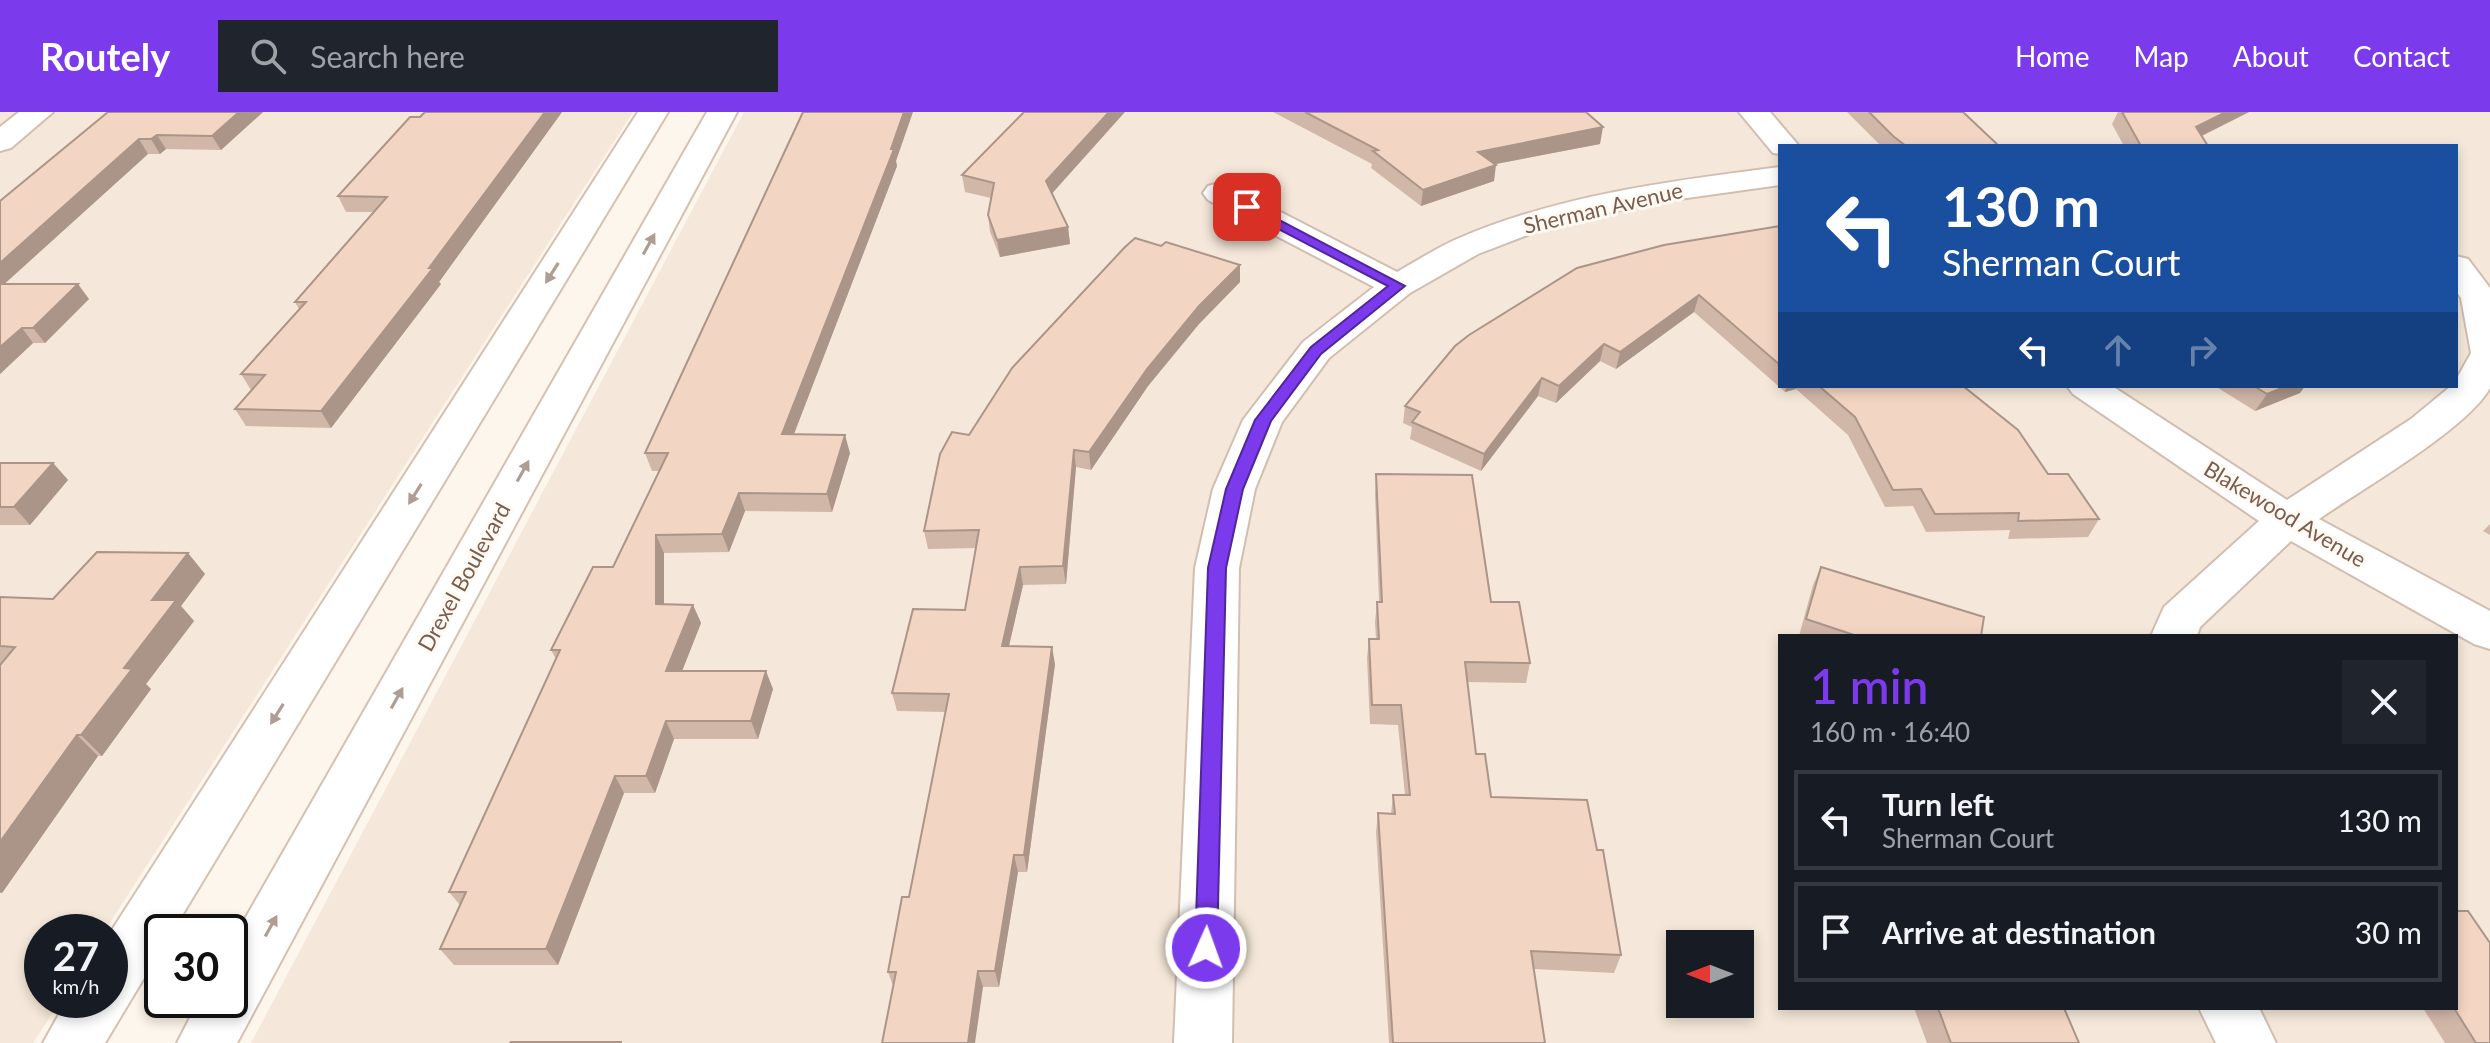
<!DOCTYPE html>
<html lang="en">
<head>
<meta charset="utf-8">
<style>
  :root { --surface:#171b24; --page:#20242c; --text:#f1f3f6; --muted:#9ea1a6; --line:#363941; --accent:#7c3aed }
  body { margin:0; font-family:Lato,sans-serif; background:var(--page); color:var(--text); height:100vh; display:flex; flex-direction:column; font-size:30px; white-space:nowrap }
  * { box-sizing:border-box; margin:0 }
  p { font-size:26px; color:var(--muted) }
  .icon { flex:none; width:44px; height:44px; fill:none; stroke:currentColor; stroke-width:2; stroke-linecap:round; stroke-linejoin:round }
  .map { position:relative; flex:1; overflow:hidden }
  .details { position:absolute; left:1778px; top:522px; width:680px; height:376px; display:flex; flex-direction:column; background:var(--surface); border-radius:0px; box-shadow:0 4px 12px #0003 }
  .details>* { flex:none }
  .banner { position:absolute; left:1778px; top:32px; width:680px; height:244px; border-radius:0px; box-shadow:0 4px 12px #0003; background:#1a4fa0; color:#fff; overflow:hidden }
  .needle { width:52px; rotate:270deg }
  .tools { position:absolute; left:1666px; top:818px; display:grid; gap:16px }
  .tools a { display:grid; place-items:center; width:88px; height:88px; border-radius:0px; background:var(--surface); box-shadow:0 4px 12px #0003; font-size:40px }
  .speed { position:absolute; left:24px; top:802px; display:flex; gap:16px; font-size:40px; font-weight:700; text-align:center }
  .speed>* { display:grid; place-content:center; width:104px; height:104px; border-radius:50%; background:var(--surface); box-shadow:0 4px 12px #0003; line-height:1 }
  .speed small { font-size:20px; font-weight:400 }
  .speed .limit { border:4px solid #111; border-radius:12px; background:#fff; color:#111 }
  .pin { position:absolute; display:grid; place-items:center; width:68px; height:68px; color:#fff; margin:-34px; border-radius:16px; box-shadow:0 4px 12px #0006 }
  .me { position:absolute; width:88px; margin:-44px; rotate:2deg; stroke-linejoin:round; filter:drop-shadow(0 0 6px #0008) }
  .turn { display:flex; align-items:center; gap:28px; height:168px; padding:0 32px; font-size:36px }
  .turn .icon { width:104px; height:104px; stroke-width:2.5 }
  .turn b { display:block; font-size:56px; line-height:68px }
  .lanes { display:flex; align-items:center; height:76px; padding:0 32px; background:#0003; justify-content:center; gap:40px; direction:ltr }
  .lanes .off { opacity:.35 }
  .round { display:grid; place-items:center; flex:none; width:84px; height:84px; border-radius:0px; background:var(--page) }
  .overview { display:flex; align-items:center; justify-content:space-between; height:136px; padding:0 32px }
  h1 { font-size:48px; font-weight:600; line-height:60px; color:var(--accent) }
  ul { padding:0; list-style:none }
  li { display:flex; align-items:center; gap:24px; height:100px; margin:0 16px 12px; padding:0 16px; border:4px solid var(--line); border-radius:0px }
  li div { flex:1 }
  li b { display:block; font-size:30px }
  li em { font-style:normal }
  header { display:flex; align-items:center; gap:48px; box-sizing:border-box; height:112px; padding:0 40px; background:var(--accent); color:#fff }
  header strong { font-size:38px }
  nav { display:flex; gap:44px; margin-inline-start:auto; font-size:28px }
  .search { width:560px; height:72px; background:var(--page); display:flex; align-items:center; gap:20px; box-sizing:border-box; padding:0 28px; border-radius:0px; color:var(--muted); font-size:30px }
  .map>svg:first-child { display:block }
  .residential { fill:#f5e8da; fill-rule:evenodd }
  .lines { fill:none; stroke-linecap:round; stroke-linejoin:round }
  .street-casing { stroke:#d1beb0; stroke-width:4 }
  .secondary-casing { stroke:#d6c0b0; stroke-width:4 }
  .street { fill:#fff; fill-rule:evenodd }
  .secondary { fill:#fff; fill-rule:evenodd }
  .wall { fill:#d1b7a8 }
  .shaded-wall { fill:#aa9588 }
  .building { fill:#f3d5c3; stroke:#aa9588; stroke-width:2 }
  .oneway { fill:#af9d94 }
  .route { fill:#7c3aed; stroke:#51269a; stroke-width:2 }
  .labels { text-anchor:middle; stroke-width:6; stroke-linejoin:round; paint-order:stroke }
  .street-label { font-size:22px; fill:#7a5c4d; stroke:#fffaf3 }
</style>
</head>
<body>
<header>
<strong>Routely</strong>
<div class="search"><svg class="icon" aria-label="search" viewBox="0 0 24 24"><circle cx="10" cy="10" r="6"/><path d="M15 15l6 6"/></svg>Search here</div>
<nav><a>Home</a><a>Map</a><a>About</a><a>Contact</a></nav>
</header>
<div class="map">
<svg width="2490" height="931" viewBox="0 0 2490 931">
  <rect width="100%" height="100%" fill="#fdf6ec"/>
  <g class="residential">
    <polygon points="0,0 633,0 104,820 42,820 42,888 61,888 33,931 0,931"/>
    <path d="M 744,0 L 2490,0 L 2490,931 L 251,931 ZM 1780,34 L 2456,34 L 2456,274 L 1780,274 ZM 1780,524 L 2456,524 L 2456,896 L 1780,896 ZM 1680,832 L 1740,832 L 1740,892 L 1680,892 Z"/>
  </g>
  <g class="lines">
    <defs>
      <g id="street">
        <polygon points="19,0 53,0 11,36 0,39 0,15"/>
        <polygon points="1739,0 1770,0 1799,34 1780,34 1780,42 1773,41"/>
        <path d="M 1780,55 L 1780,73 L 1651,91 L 1551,114 L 1478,142 L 1410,181 L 1329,246 L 1282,310 L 1255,377 L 1239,456 L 1232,931 L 1174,931 L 1195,456 L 1213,377 L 1243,308 L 1303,230 L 1374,175 L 1208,88 L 1203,81 L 1208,74 L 1219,71 L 1230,74 L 1397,160 C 1417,149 1436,136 1457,127 C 1559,83 1670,69 1780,55 Z"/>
        <path d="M 2456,144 L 2468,147 L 2490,176 L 2490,276 C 2466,318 2362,377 2319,407 L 2490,499 L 2490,537 L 2474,532 L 2291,429 L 2200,515 L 2197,524 L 2151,524 L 2164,495 L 2259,409 L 2073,282 L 2067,274 L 2112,274 L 2287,388 L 2411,307 L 2451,274 L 2456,274 L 2456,268 L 2471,241 L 2461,186 L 2456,179 Z"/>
        <polygon points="2199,896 2259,896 2276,931 2216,931"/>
      </g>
      <g id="secondary">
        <polygon points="638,0 668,0 172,820 162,820 162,836 105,931 43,931 67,888 110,888 110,821"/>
        <polygon points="707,0 737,0 237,931 177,931 199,888 230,888 230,833"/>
      </g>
    </defs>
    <use href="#street" class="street-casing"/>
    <use href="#secondary" class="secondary-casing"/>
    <use href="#street" class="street"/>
    <use href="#secondary" class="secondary"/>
  </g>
  <g class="wall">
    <polygon points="108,0 263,0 221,38 166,37 160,42 148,42 4,172 89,187 45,231 33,231 0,262 0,89"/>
    <polygon points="425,0 562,0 439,170 441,172 331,316 246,314 235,297 251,278 241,262 299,197 295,190 373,100 346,100 338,84"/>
    <polygon points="1273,0 1586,0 1600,32 1495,52 1494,69 1421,94 1371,56 1372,52"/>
    <polygon points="1847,0 1963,0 1999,34 1881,34"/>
    <polygon points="2118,0 2249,0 2202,24 2208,34 2124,34 2112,12"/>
    <polygon points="896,49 897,54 794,322 850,341 832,400 745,399 729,440 664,441 664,492 693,493 701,511 682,559 773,577 758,627 674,627 655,681 624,681 558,853 454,853 440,837 460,793 449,780 556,547 551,538 613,455 660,359 652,359 645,341"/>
    <polygon points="962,63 1052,81 1068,115 1070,132 1000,145 990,120 988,103 991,86 965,80"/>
    <polygon points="1780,114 1780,274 1963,274 2048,362 2099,407 2088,425 2008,427 2010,418 1926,420 1913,394 1885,395 1848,323 1796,277 1785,280 1694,200 1616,257 1600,249 1556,291 1538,284 1481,359 1410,327 1412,315 1403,311 1405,294"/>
    <polygon points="1161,134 1240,153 1240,170 1199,212 1148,274 1091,358 1076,355 1066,472 1023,473 1009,534 1055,552 1027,760 1018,760 999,875 893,874 888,860 909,785 946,600 897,599 892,581 965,498 976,436 928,437 924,419 969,323"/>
    <polygon points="2215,274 2305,274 2300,281 2255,299"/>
    <polygon points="0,351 53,351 68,368 30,413 0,413"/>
    <polygon points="1376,362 1491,490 1530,551 1526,571 1467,570 1476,642 1491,685 1597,738 1621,843 1614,861 1534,857 1545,931 1389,931 1376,720 1378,701 1391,702 1393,683 1405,683 1398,613 1370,612 1367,546 1369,527 1376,527 1375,510 1377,490 1379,490 1375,382"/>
    <polygon points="2490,412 2490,423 2483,419"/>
    <polygon points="1821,455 1981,524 1799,524 1813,473"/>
    <polygon points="205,462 181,494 194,509 146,572 151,577 102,644 98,644 2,781 0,781 0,485 53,487"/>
    <polygon points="1914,896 2064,896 2079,931 1927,931"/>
    <polygon points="2423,896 2456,896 2490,931 2445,931"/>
  </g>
  <g class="shaded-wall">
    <polygon points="239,0 263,0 221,38 212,24"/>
    <polygon points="545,0 562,0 439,170 441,172 331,316 321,299"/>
    <polygon points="904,0 913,0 896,49 897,54 787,340 782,322"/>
    <polygon points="1109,0 1125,0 1048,86 1046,69"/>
    <polygon points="2226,0 2249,0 2187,31 2196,15"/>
    <polygon points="1603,15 1600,32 1475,56 1478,40"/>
    <polygon points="157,23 166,37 160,42 151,27"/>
    <polygon points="139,27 148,42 0,176 0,151"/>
    <polygon points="1496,53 1494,69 1421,94 1423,78"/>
    <polygon points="1068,115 1070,132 1000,145 997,128"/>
    <polygon points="1240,153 1240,170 1199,212 1148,274 1091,358 1089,340 1147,257 1199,194"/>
    <polygon points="78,172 89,187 45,231 33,216"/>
    <polygon points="1699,183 1694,200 1616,257 1620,240"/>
    <polygon points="22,216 33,231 0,262 0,235"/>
    <polygon points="1604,232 1600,249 1556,291 1559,274"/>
    <polygon points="1542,266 1538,284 1481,359 1484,342"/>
    <polygon points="1787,274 1797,274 1796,277 1785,280"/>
    <polygon points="2287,274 2305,274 2300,281 2255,299 2267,282"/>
    <polygon points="845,323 850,341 832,400 827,382"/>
    <polygon points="1074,338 1076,355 1066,472 1063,454"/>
    <polygon points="53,351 68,368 30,413 14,395"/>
    <polygon points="739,381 745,399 729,440 722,422"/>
    <polygon points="656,423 664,441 664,510 656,492"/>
    <polygon points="188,441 205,462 181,494 194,509 146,572 151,577 102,644 81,623 124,556 152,488"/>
    <polygon points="1020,455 1023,473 1005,551 1002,534"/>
    <polygon points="693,493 701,511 675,577 666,559"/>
    <polygon points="1052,535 1055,552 1027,760 1024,743"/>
    <polygon points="766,559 773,577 758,627 751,609"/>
    <polygon points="666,609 674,627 655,681 646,664"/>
    <polygon points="77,623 98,644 2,781 0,780 0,730"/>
    <polygon points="615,664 624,681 558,853 546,837"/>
    <polygon points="1014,743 1018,760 999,875 995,859"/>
    <polygon points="978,859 983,875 975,931 968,931"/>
  </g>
  <g class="building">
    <polygon points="108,0 239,0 212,24 157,23 151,27 139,27 0,151 0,89"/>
    <polygon points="425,0 545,0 429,156 433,156 321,299 235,297 265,263 241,262 306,190 295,190 387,85 338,84 410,5 420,5"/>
    <polygon points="803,0 904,0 891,37 894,37 782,322 845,323 827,382 739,381 722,422 656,423 656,492 693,493 666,559 766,559 751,609 666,609 646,664 615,664 546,837 440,837 466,780 449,780 560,538 551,538 593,455 613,455 668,341 645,341"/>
    <polygon points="1024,0 1109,0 1046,69 1068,115 997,128 988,103 994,71 962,63"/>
    <polygon points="1305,0 1586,0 1603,15 1478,40 1496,53 1423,78 1373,39 1378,38"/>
    <polygon points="1869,0 1963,0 1999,34 1906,34 1893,24"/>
    <polygon points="2122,0 2226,0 2196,15 2208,34 2141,34"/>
    <polygon points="1780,114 1780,253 1699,183 1620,240 1604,232 1559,274 1542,266 1484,342 1412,310 1420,300 1405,294 1455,234 1469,223 1577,156 1664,133"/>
    <polygon points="1135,126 1161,134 1166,130 1240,153 1199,194 1147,257 1089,340 1074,338 1063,454 1020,455 1002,534 1052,535 1024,743 1014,743 995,859 978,859 968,931 882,931 896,860 888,860 902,785 909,785 949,582 892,581 913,497 965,498 979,418 924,419 940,342 952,320 969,323 1012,256 1125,135"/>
    <polygon points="0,172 78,172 33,216 22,216 0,235"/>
    <polygon points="1819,274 1963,274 2018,318 2048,362 2068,362 2099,407 2018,409 2019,401 1935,402 1921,377 1893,378 1855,305"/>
    <polygon points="2254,274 2287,274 2267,282"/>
    <polygon points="0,351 53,351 14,395 0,395"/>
    <polygon points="1376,362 1472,363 1491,490 1519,490 1530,551 1465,550 1476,642 1485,642 1491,685 1587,688 1597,738 1603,738 1621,843 1531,839 1545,931 1393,931 1378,701 1395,702 1393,683 1410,683 1401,593 1372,593 1369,527 1379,527 1377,490 1382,490"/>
    <polygon points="97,440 188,441 152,488 176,488 124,556 132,557 81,623 77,623 0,730 0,553 15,535 0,534 0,485 53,487"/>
    <polygon points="1821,455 1984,505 1981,524 1857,524 1806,507"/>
    <polygon points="2456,799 2468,799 2490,831 2490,931 2476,931 2454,896 2456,896"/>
    <polygon points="1938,896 2064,896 2079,931 1951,931"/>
    <polygon points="511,930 622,930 510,931"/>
  </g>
  <defs><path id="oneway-solid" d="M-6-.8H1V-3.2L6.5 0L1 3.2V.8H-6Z" transform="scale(2)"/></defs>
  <g class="oneway">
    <use href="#oneway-solid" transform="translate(649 132) rotate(-61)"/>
    <use href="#oneway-solid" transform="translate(552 161) rotate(122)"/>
    <use href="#oneway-solid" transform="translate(523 359) rotate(-61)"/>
    <use href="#oneway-solid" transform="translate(415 382) rotate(122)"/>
    <use href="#oneway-solid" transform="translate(397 586) rotate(-61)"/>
    <use href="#oneway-solid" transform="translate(277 602) rotate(122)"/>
    <use href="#oneway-solid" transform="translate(271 814) rotate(-61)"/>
  </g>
  <polygon class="route" points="1247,91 1405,174 1321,242 1271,309 1243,377 1226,456 1217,836 1214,843 1206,846 1198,843 1195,836 1208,456 1226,377 1255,308 1311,235 1388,174 1242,98 1242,92"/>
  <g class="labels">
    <g class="street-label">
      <text transform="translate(1603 96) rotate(-13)" y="8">Sherman Avenue</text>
      <text transform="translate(2285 402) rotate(31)" y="8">Blakewood Avenue</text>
      <text transform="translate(464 465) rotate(-61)" y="8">Drexel Boulevard</text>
    </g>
  </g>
</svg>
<div class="tools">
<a><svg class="needle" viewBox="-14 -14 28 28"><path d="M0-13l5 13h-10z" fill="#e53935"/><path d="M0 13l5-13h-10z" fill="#9ea1a6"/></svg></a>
</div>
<div class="speed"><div>27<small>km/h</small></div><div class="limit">30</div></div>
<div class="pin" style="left:1247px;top:95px;background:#d93025"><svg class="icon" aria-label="arrive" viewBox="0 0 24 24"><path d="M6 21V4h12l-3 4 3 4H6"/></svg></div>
<svg class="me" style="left:1206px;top:836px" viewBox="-20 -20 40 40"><circle r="17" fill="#7c3aed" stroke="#fff" stroke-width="3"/><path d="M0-11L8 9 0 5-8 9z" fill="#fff"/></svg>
<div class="banner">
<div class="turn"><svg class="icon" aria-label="left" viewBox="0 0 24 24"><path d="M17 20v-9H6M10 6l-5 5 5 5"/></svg><div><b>130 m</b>Sherman Court</div></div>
<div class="lanes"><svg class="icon" aria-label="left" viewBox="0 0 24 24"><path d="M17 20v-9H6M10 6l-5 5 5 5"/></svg><svg class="icon off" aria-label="ahead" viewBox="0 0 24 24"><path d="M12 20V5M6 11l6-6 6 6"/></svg><svg class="icon off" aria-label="right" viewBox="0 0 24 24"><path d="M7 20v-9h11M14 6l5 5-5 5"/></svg></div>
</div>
<section class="details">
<div class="overview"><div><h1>1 min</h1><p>160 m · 16:40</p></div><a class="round"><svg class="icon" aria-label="close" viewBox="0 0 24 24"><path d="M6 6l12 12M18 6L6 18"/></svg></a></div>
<ul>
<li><svg class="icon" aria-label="left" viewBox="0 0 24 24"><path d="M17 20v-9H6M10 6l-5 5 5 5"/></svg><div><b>Turn left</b><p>Sherman Court</p></div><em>130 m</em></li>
<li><svg class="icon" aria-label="arrive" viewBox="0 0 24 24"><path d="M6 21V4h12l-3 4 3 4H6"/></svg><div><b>Arrive at destination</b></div><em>30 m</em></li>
</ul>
</section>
</div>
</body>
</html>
